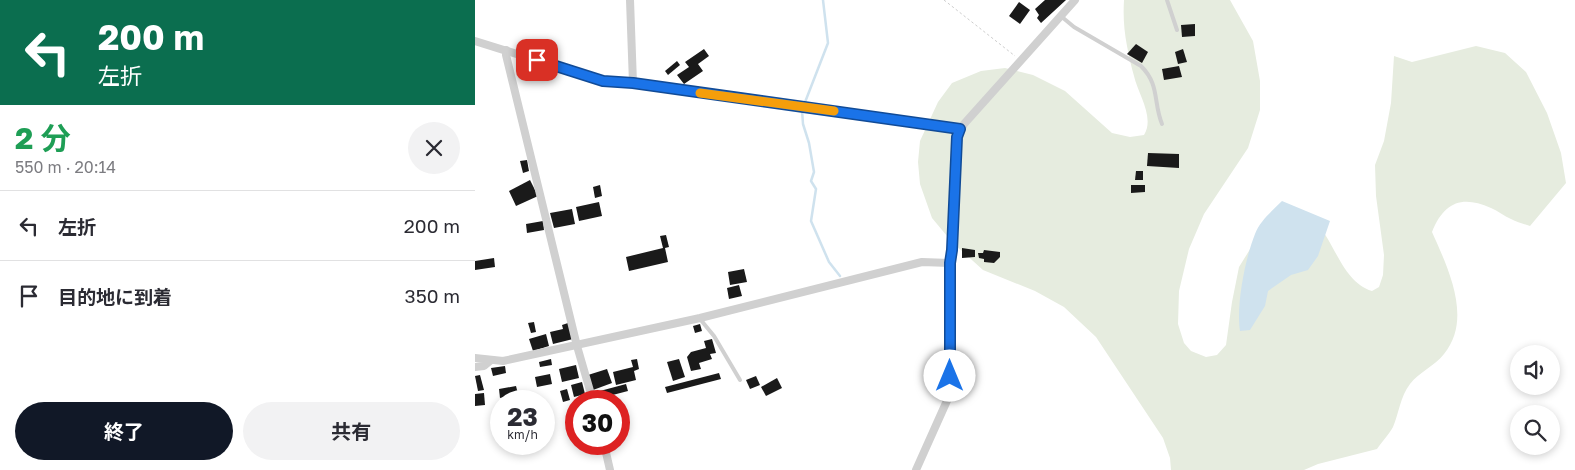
<!DOCTYPE html>
<html lang="ja">
<head>
<meta charset="utf-8">
<style>
  :root { --surface:#fff; --page:#f2f2f3; --text:#2b2b33; --muted:#7c7c81; --line:#e1e1e2; --accent:#111827 }
  body { margin:0; font-family:"Golos Text","Noto Sans JP",sans-serif; background:var(--page); color:var(--text); height:100vh; display:flex; flex-direction:column; font-size:19px; white-space:nowrap }
  * { box-sizing:border-box; margin:0 }
  p { font-size:16px; color:var(--muted) }
  .icon { flex:none; width:28px; height:28px; fill:none; stroke:currentColor; stroke-width:2; stroke-linecap:round; stroke-linejoin:round }
  .map { position:relative; flex:1; overflow:hidden }
  .details { display:flex; flex-direction:column; background:var(--surface); width:475px }
  .details>* { flex:none }
  .banner { background:#0b6e4f; color:#fff; overflow:hidden }
  .tools { position:absolute; left:1035px; top:345px; display:grid; gap:10px }
  .tools a { display:grid; place-items:center; width:50px; height:50px; border-radius:50%; background:var(--surface); box-shadow:0 2px 8px #0003; font-size:25px }
  .speed { position:absolute; left:15px; top:390px; display:flex; gap:10px; font-size:25px; font-weight:700; text-align:center }
  .speed>* { display:grid; place-content:center; width:65px; height:65px; border-radius:50%; background:var(--surface); box-shadow:0 2px 8px #0003; line-height:1 }
  .speed small { font-size:12px; font-weight:400 }
  .speed .limit { border:8px solid #d22; background:#fff; color:#111 }
  .pin { position:absolute; display:grid; place-items:center; width:42px; height:42px; color:#fff; margin:-21px; border-radius:10px; box-shadow:0 2px 8px #0006 }
  .me { position:absolute; width:55px; margin:-28px; rotate:0deg; stroke-linejoin:round; filter:drop-shadow(0 0 4px #0008) }
  .turn { display:flex; align-items:center; gap:18px; height:105px; padding:0 15px; font-size:22px }
  .turn .icon { width:65px; height:65px; stroke-width:2.5 }
  .turn b { display:block; font-size:35px; line-height:42px }
  .round { display:grid; place-items:center; flex:none; width:52px; height:52px; border-radius:26px; background:var(--page) }
  .overview { display:flex; align-items:center; justify-content:space-between; height:85px; padding:0 15px }
  h1 { font-size:30px; font-weight:700; line-height:38px; color:#1e9e55 }
  .button { display:flex; gap:10px; margin-top:auto; padding:10px 15px }
  .button a { flex:1; height:58px; border-radius:30px; background:var(--accent); color:#fff; font-size:20px; font-weight:700; line-height:58px; text-align:center }
  .button a+a { background:var(--page); color:var(--text) }
  ul { padding:0; list-style:none }
  li { display:flex; align-items:center; gap:15px; height:70px; padding:0 15px; border-top:1px solid var(--line) }
  li div { flex:1 }
  li b { display:block; font-size:19px }
  li em { font-style:normal }
  main { display:flex; flex:1; min-height:0 }
  .map>svg:first-child { display:block }
  .green { fill:#e6ecdf }
  .water { fill:#cfe2ee }
  .lines { fill:none; stroke-linecap:round; stroke-linejoin:round }
  .stream { stroke:#cfe2ee; stroke-width:2.5 }
  .building { fill:#1a1a1a }
  .path { stroke:#cdcdcd; stroke-width:1; stroke-dasharray:2.5 2.5; stroke-linecap:butt }
  .lane { stroke:#d0d0d0; stroke-width:4 }
  .street { stroke:#d0d0d0; stroke-width:8 }
  .route-casing { stroke:#114b97; stroke-width:12 }
  .route { stroke:#1a73e8; stroke-width:9 }
  .slow { stroke:#f59e0b; stroke-width:9 }
</style>
</head>
<body>
<main>
<section class="details">
<div class="banner">
<div class="turn"><svg class="icon" aria-label="left" viewBox="0 0 24 24"><path d="M17 20v-9H6M10 6l-5 5 5 5"/></svg><div><b>200 m</b>左折</div></div>
</div>
<div class="overview"><div><h1>2 分</h1><p>550 m · 20:14</p></div><a class="round"><svg class="icon" aria-label="close" viewBox="0 0 24 24"><path d="M6 6l12 12M18 6L6 18"/></svg></a></div>
<ul>
<li><svg class="icon" aria-label="left" viewBox="0 0 24 24"><path d="M17 20v-9H6M10 6l-5 5 5 5"/></svg><div><b>左折</b></div><em>200 m</em></li>
<li><svg class="icon" aria-label="arrive" viewBox="0 0 24 24"><path d="M6 21V4h12l-3 4 3 4H6"/></svg><div><b>目的地に到着</b></div><em>350 m</em></li>
</ul>
<div class="button"><a>終了</a><a>共有</a></div>
</section>
<div class="map">
<svg width="1100" height="470" viewBox="0 0 1100 470">
  <rect width="100%" height="100%" fill="#fff"/>
  <path class="green" d="M 649,0 L 755,0 L 778,41 L 785,81 L 785,110 L 773,148 L 729,214 L 714,249 L 704,291 L 703,324 L 709,343 L 716,351 L 731,357 L 742,355 L 751,345 L 757,302 L 764,267 L 787,230 L 816,207 C 858,215 858,279 897,291 L 904,287 L 908,275 L 909,255 L 901,196 L 900,165 L 909,141 L 916,103 L 919,56 L 937,62 L 1001,46 L 1030,53 L 1051,72 L 1072,113 L 1086,153 L 1091,183 L 1055,226 C 1049,224 1042,222 1036,219 C 1029,216 1023,211 1016,208 C 987,195 969,202 957,232 C 973,268 998,319 969,354 C 960,366 944,372 935,384 C 925,397 924,413 918,427 C 914,434 907,442 902,449 L 843,464 L 829,470 L 696,470 L 695,458 L 688,438 L 621,337 L 589,307 L 560,291 L 508,270 L 477,242 L 457,218 L 445,184 L 443,162 L 445,141 L 463,102 L 477,83 L 506,71 L 530,68 L 558,75 L 590,91 L 637,133 L 655,137 L 669,135 C 680,117 663,94 659,76 C 656,66 654,56 652,46 C 649,30 648,16 649,0 Z"/>
  <path class="water" d="M 807,201 L 855,221 L 843,256 L 833,270 L 816,275 L 793,291 L 790,306 L 775,330 L 765,331 C 761,305 770,259 780,234 C 785,221 797,211 807,201 Z"/>
  <g class="lines">
    <polyline class="stream" points="348,0 353,43 327,110 328,124 334,143 339,172 336,181 341,189 336,221 354,262 365,276"/>
  </g>
  <g class="building">
    <polygon points="570,0 591,0 566,23 562,18 564,15 560,9"/>
    <polygon points="544,2 555,10 545,24 534,16"/>
    <polygon points="720,24 720,36 707,37 706,25"/>
    <polygon points="661,44 673,52 667,63 652,54"/>
    <polygon points="229,49 234,56 223,64 228,71 209,84 202,75 214,67 210,62"/>
    <polygon points="708,49 712,62 703,64 700,52"/>
    <polygon points="202,61 205,65 193,75 190,71"/>
    <polygon points="704,66 707,77 689,80 687,69"/>
    <polygon points="673,153 704,154 704,168 672,166"/>
    <polygon points="52,160 54,171 48,173 45,161"/>
    <polygon points="661,171 668,171 668,180 660,180"/>
    <polygon points="55,180 63,196 41,206 34,191"/>
    <polygon points="125,185 127,196 120,198 118,187"/>
    <polygon points="656,185 670,185 670,192 656,193"/>
    <polygon points="124,202 127,216 104,221 101,207"/>
    <polygon points="97,209 100,224 79,228 75,213"/>
    <polygon points="68,221 69,230 52,233 51,224"/>
    <polygon points="191,235 194,247 190,248 193,262 154,271 151,257 188,248 185,236"/>
    <polygon points="487,248 500,250 500,257 487,258"/>
    <polygon points="509,250 525,252 525,257 519,263 509,262 509,259 504,258 503,253 508,253"/>
    <polygon points="19,258 20,267 0,270 0,261"/>
    <polygon points="269,269 272,282 255,285 253,272"/>
    <polygon points="264,285 267,296 254,299 252,288"/>
    <polygon points="59,322 61,332 56,333 53,323"/>
    <polygon points="93,323 98,339 78,344 75,332 88,329 87,325"/>
    <polygon points="225,324 227,331 220,333 218,326"/>
    <polygon points="71,334 74,346 58,351 54,339"/>
    <polygon points="237,339 241,353 235,354 237,359 224,363 226,369 216,371 212,357 216,352 231,348 229,341"/>
    <polygon points="76,359 77,365 65,367 64,362"/>
    <polygon points="162,359 164,369 159,371 161,380 141,385 138,372 158,367 156,360"/>
    <polygon points="204,359 210,377 198,381 192,362"/>
    <polygon points="101,365 104,378 87,382 84,369"/>
    <polygon points="30,366 31,373 18,376 16,368"/>
    <polygon points="132,369 137,383 118,390 113,375"/>
    <polygon points="244,373 246,379 192,393 190,387"/>
    <polygon points="75,374 77,384 62,387 60,377"/>
    <polygon points="5,375 9,390 3,391 0,376"/>
    <polygon points="281,376 285,385 275,389 271,380"/>
    <polygon points="302,378 307,388 291,396 286,387"/>
    <polygon points="107,382 110,394 99,397 96,385"/>
    <polygon points="151,384 153,391 126,398 125,391"/>
    <polygon points="41,386 43,394 25,398 24,389"/>
    <polygon points="92,389 95,400 88,402 85,391"/>
    <polygon points="9,393 10,405 0,406 0,394"/>
  </g>
  <g class="lines">
    <polyline class="path" points="469,0 540,56"/>
    <g class="lane">
      <polyline points="692,0 702,30"/>
      <path d="M 587,17 L 599,27 L 666,66 C 685,85 678,102 687,124"/>
      <polyline points="225,319 239,336 265,380"/>
    </g>
    <g class="street">
      <polyline points="155,0 158,83"/>
      <polyline points="0,41 128,81 158,83 485,129"/>
      <polyline points="31,50 31,55 102,346 118,401"/>
      <polyline points="0,358 28,361 225,318 447,262 475,263"/>
      <polyline points="0,367 9,366 15,361"/>
      <polyline points="129,444 135,470"/>
      <polyline points="441,470 475,394 475,263 477,250 482,137 489,124 600,0"/>
    </g>
  </g>
  <g class="lines">
    <defs>
      <polyline id="route" points="62,60 128,81 158,83 485,129 482,137 477,250 475,263 475,376"/>
    </defs>
    <use href="#route" class="route-casing"/>
    <use href="#route" class="route"/>
    <polyline class="slow" points="225,93 359,111"/>
  </g>
</svg>
<div class="tools">
<a><svg class="icon" aria-label="sound" viewBox="0 0 24 24"><path d="M4 9h4l5-4v14l-5-4H4zM17 9q2 3 0 6"/></svg></a>
<a><svg class="icon" aria-label="search" viewBox="0 0 24 24"><circle cx="10" cy="10" r="6"/><path d="M15 15l6 6"/></svg></a>
</div>
<div class="speed"><div>23<small>km/h</small></div><div class="limit">30</div></div>
<div class="pin" style="left:62px;top:60px;background:#d93025"><svg class="icon" aria-label="arrive" viewBox="0 0 24 24"><path d="M6 21V4h12l-3 4 3 4H6"/></svg></div>
<svg class="me" style="left:475px;top:376px" viewBox="-20 -20 40 40"><circle r="19" fill="#fff"/><path d="M0-13L10 11 0 6-10 11z" fill="#1a73e8"/></svg>
</div>
</main>
</body>
</html>
